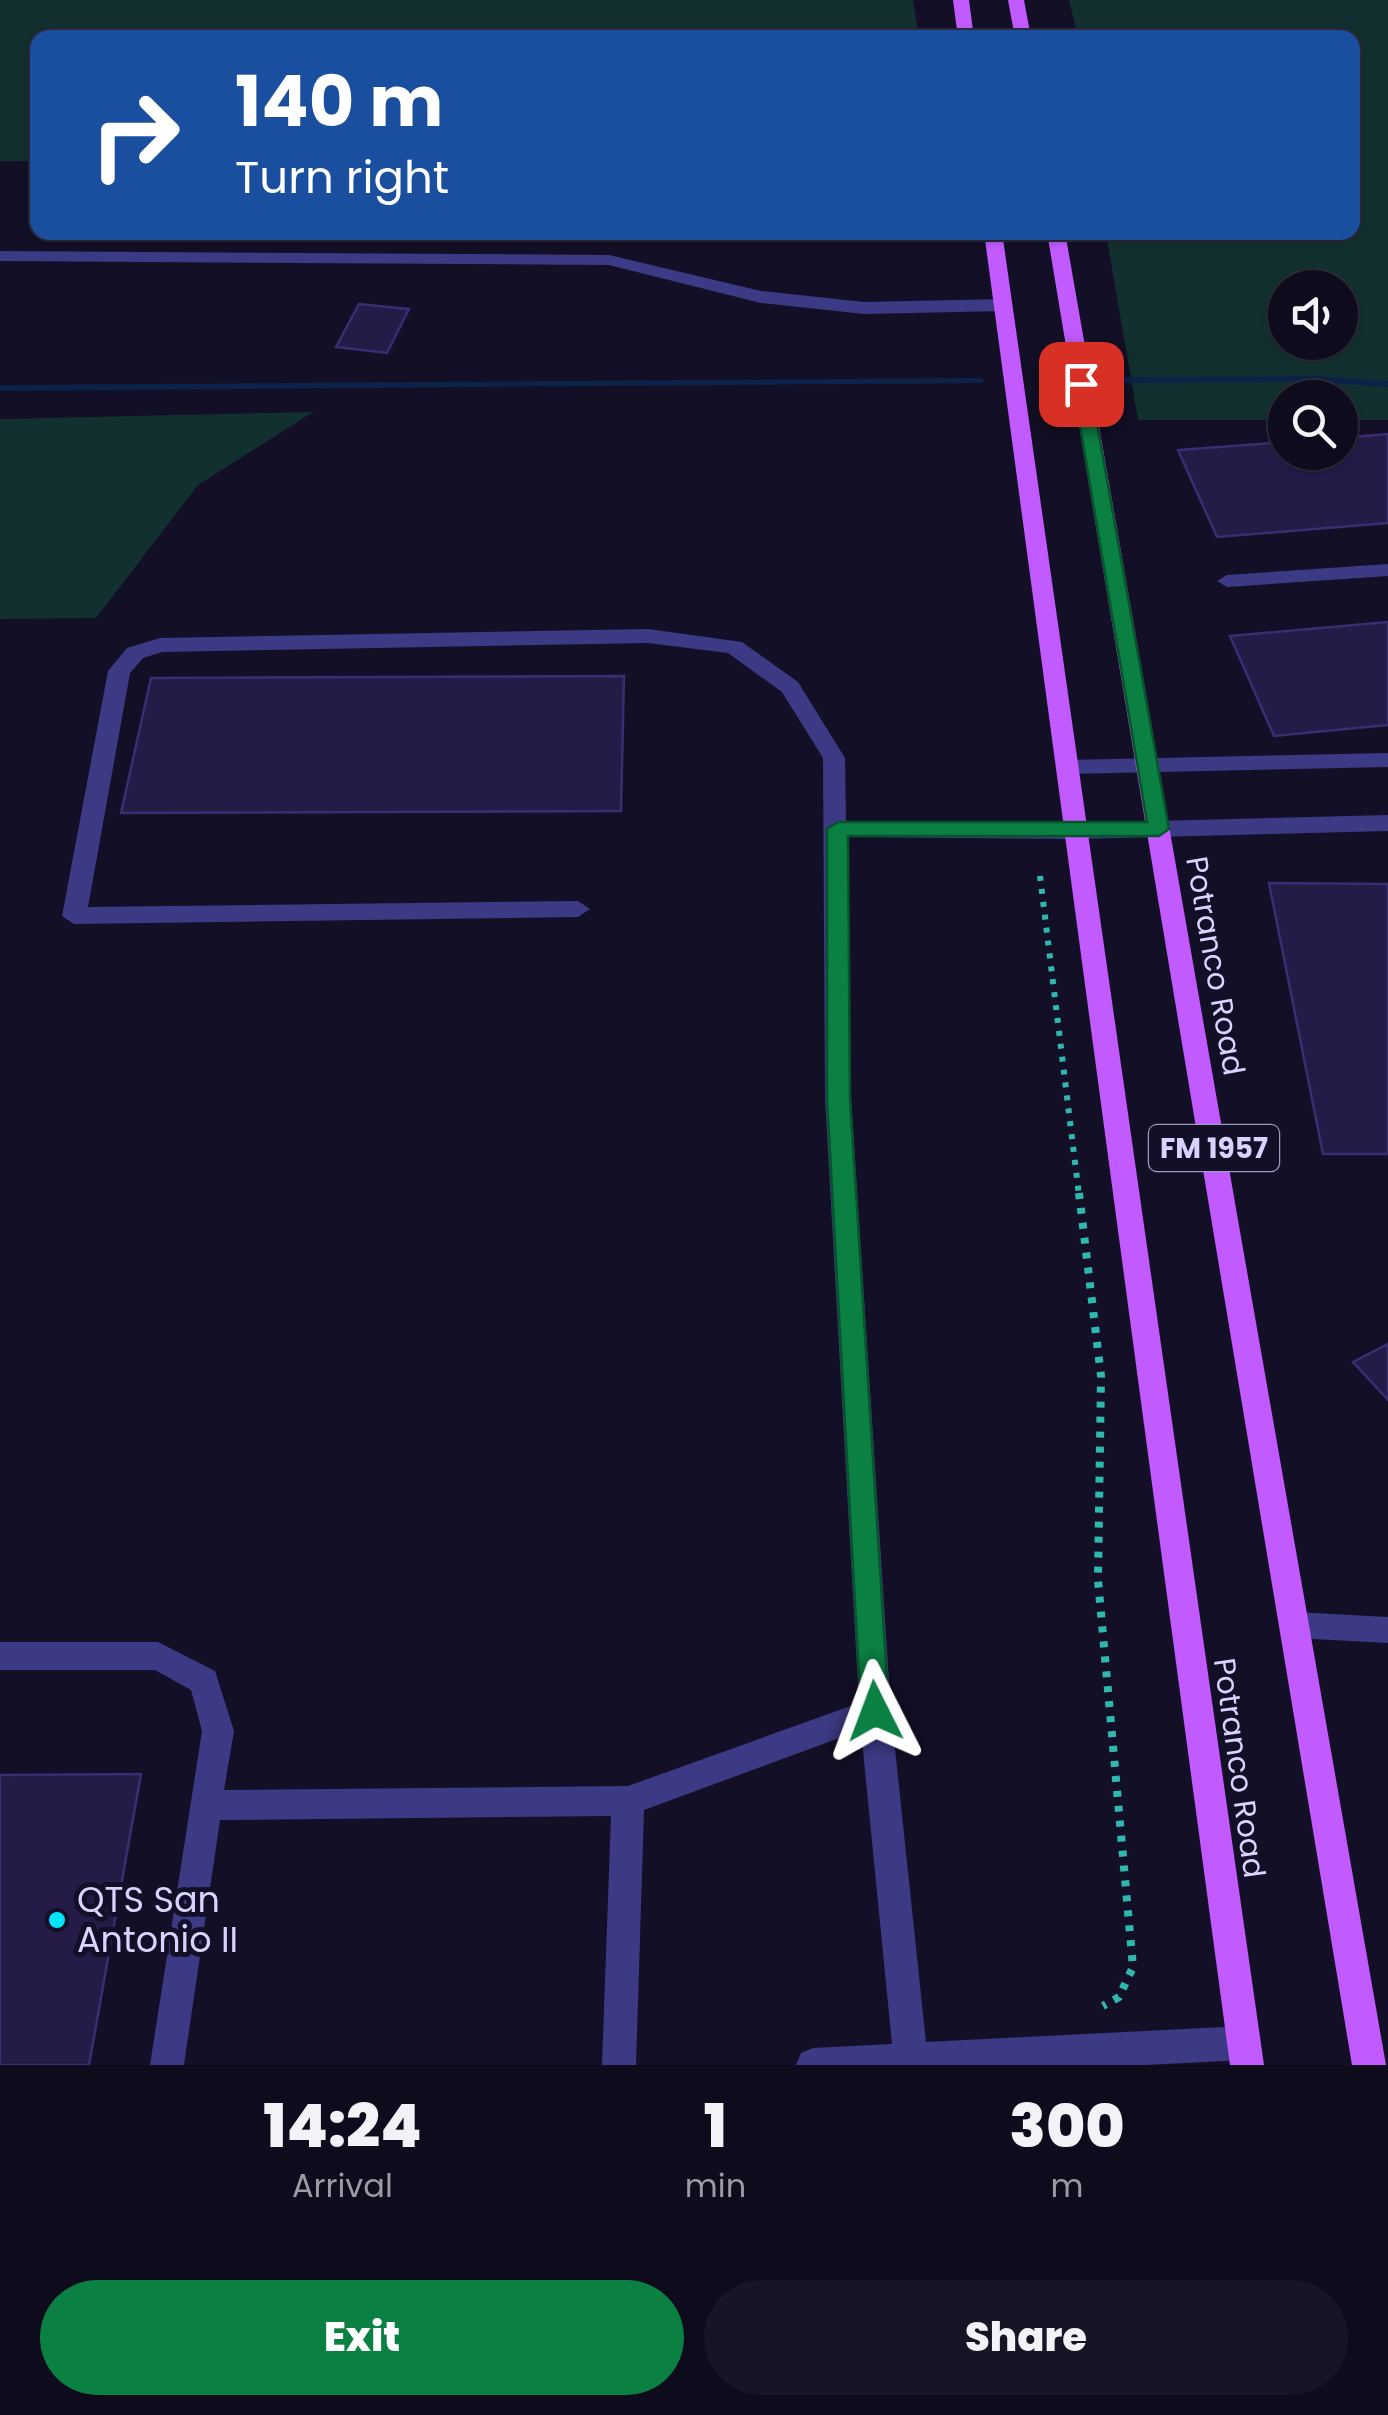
<!DOCTYPE html>
<html lang="en">
<head>
<meta charset="utf-8">
<style>
  :root { --surface:#0e0b1c; --page:#171425; --text:#f1f3f6; --muted:#9b9ba3; --line:#2e2b3b; --accent:#0b8043 }
  body { margin:0; font-family:Poppins,sans-serif; background:var(--page); color:var(--text); height:100vh; display:flex; flex-direction:column; font-size:38px; white-space:nowrap }
  * { box-sizing:border-box; margin:0 }
  p { font-size:32px; color:var(--muted) }
  .icon { flex:none; width:55px; height:55px; fill:none; stroke:currentColor; stroke-width:2; stroke-linecap:round; stroke-linejoin:round }
  .map { position:relative; height:2065px; overflow:hidden }
  .side { display:flex; flex-direction:column; background:var(--surface); flex:1 }
  .side>* { flex:none }
  .banner { position:absolute; left:30px; top:30px; width:1330px; height:210px; border-radius:20px; box-shadow:0 2px 8px #0004,0 0 0 2px var(--line); background:#1a4fa0; color:#fff; overflow:hidden }
  .fabs { position:absolute; left:1268px; top:270px; display:grid; gap:20px }
  .fabs a { display:grid; place-items:center; width:90px; height:90px; border-radius:50%; background:var(--surface); box-shadow:0 2px 8px #0004,0 0 0 2px var(--line); font-size:50px }
  .pin { position:absolute; display:grid; place-items:center; width:85px; height:85px; color:#fff; margin:-42px; border-radius:20px; box-shadow:0 5px 15px #0006 }
  .me { position:absolute; width:110px; margin:-55px; rotate:357deg; stroke-linejoin:round; filter:drop-shadow(0 0 8px #0008) }
  .turn { display:flex; align-items:center; gap:35px; height:210px; padding:0 40px; font-size:45px }
  .turn .icon { width:130px; height:130px; stroke-width:2.5 }
  .turn b { display:block; font-size:70px; line-height:85px }
  .eta { display:flex; justify-content:space-evenly; align-items:center; height:170px; text-align:center }
  .eta b { font-size:60px; font-weight:800; line-height:70px }
  .cta { display:flex; gap:20px; margin-top:auto; padding:20px 40px }
  .cta a { flex:1; height:115px; border-radius:60px; background:var(--accent); color:#fff; font-size:40px; font-weight:800; line-height:115px; text-align:center }
  .cta a+a { background:var(--page); color:var(--text) }
  .map>svg:first-child { display:block }
  .green { fill:#12302f; fill-rule:evenodd }
  .lines { fill:none; stroke-linecap:round; stroke-linejoin:round }
  .stream { fill:#0c2248; fill-rule:evenodd }
  .building { fill:#241b47; stroke:#3b2d73; stroke-width:2.5 }
  .path-far1 { stroke:#2fb8b0; stroke-width:6; stroke-dasharray:5 8; stroke-linecap:butt }
  .path { stroke:#2fb8b0; stroke-width:8; stroke-dasharray:6 9; stroke-linecap:butt }
  .lane { fill:#3d3a85; fill-rule:evenodd }
  .primary { fill:#c25bff; fill-rule:evenodd }
  .route { fill:#0b8043; stroke:#07532c; stroke-width:2.5 }
  .poi-dot { fill:#00e5ff; stroke:#130f26; stroke-width:4 }
  .labels { text-anchor:middle; stroke-width:10; stroke-linejoin:round; paint-order:stroke }
  .shield { fill:#130f26; stroke:#9e99be; stroke-width:2.5 }
  .shield-label { font-size:28px; font-weight:bold; fill:#d9d4ff }
  .street-label { font-size:30px; fill:#d9d4ff; stroke:#130f26 }
  .near-poi-label { font-size:35px; fill:#d9d4ff; stroke:#130f26; text-anchor:start }
</style>
</head>
<body>
<div class="map">
<svg width="1388" height="2065" viewBox="0 0 1388 2065">
  <rect width="100%" height="100%" fill="#130f26"/>
  <g class="green">
    <polygon points="0,0 913,0 919,37 38,38 37,161 0,161"/>
    <path d="M 1069,0 L 1388,0 L 1388,420 L 1340,420 L 1340,398 L 1285,398 L 1285,420 L 1138,420 L 1106,233 L 1352,232 L 1352,38 L 1078,37 ZM 1285,288 L 1340,288 L 1340,342 L 1285,342 Z"/>
    <polygon points="313,412 198,485 96,618 0,619 0,419"/>
  </g>
  <g class="lines">
    <g class="stream">
      <polygon points="1319,376 1388,381 1388,387 1319,382 1121,383 1115,380 1121,377"/>
      <polygon points="979,378 983,379 983,383 0,391 0,385"/>
    </g>
  </g>
  <g class="building">
    <polygon points="359,304 409,309 387,353 336,347"/>
    <polygon points="1388,434 1388,523 1217,537 1178,450 1285,442 1285,452 1340,452 1340,438"/>
    <polygon points="1388,622 1388,725 1274,736 1230,636"/>
    <polygon points="624,676 621,811 121,813 151,678"/>
    <polygon points="1269,883 1388,884 1388,1154 1323,1154"/>
    <polygon points="1388,1344 1388,1400 1353,1362"/>
    <polygon points="141,1774 89,2065 0,2065 0,1775"/>
  </g>
  <g class="lines">
    <polyline class="path-far1" points="1040,876 1079,1195"/>
    <polyline class="path" points="1079,1193 1101,1376 1098,1580 1133,1967 1119,1997 1103,2006"/>
    <g class="lane">
      <polygon points="0,251 609,255 761,291 864,302 1003,299 1012,305 1003,311 864,314 761,303 609,265 0,261"/>
      <polygon points="1388,564 1388,576 1227,587 1217,581 1227,575"/>
      <polygon points="648,629 742,642 798,682 845,758 846,821 1077,823 1388,815 1388,831 1077,839 847,837 851,1098 891,1711 926,2042 1244,2026 1256,2031 1261,2043 1256,2055 1244,2060 1145,2065 796,2065 801,2053 813,2048 892,2044 861,1730 644,1810 636,2065 602,2065 611,1816 220,1820 184,2065 150,2065 202,1731 191,1690 155,1670 0,1670 0,1642 158,1642 215,1671 234,1731 224,1790 628,1786 859,1703 825,1098 823,758 782,692 728,653 648,643 162,652 143,658 130,673 88,907 578,901 590,909 578,917 74,924 62,916 108,671 127,648 160,638"/>
      <polygon points="1388,753 1388,767 1067,774 1056,767 1067,760"/>
      <polygon points="1294,1612 1388,1617 1388,1643 1294,1638 1283,1634 1279,1625 1283,1616"/>
    </g>
    <g class="primary">
      <polygon points="953,0 969,0 974,38 958,38"/>
      <polygon points="1008,0 1024,0 1031,38 1015,38"/>
      <polygon points="984,232 1002,232 1264,2065 1230,2065"/>
      <polygon points="1047,232 1065,232 1386,2065 1352,2065"/>
    </g>
  </g>
  <polygon class="route" points="1081,379 1090,384 1169,829 1159,836 848,836 850,1098 889,1711 885,1720 875,1724 865,1720 861,1711 827,1098 827,829 838,822 1147,822 1073,384"/>
  <circle class="poi-dot" cx="57" cy="1920" r="10"/>
  <g class="labels">
    <rect class="shield" x="1149" y="1125" width="130" height="46" rx="8"/>
    <g class="shield-label">
      <text x="1214" y="1158">FM 1957</text>
    </g>
    <g class="street-label">
      <text transform="translate(1215 966) rotate(80)" y="10">Potranco Road</text>
      <text transform="translate(1239 1768) rotate(82)" y="10">Potranco Road</text>
    </g>
    <g class="near-poi-label">
      <text x="77" y="1912">QTS San<tspan x="77" dy="40">Antonio II</tspan></text>
    </g>
  </g>
</svg>
<div class="fabs">
<a><svg class="icon" aria-label="sound" viewBox="0 0 24 24"><path d="M4 9h4l5-4v14l-5-4H4zM17 9q2 3 0 6"/></svg></a>
<a><svg class="icon" aria-label="search" viewBox="0 0 24 24"><circle cx="10" cy="10" r="6"/><path d="M15 15l6 6"/></svg></a>
</div>
<div class="pin" style="left:1081px;top:384px;background:#d93025"><svg class="icon" aria-label="arrive" viewBox="0 0 24 24"><path d="M6 21V4h12l-3 4 3 4H6"/></svg></div>
<svg class="me" style="left:875px;top:1711px" viewBox="-20 -20 40 40"><path d="M0-17L14 15 0 8-14 15z" fill="#0b8043" stroke="#fff" stroke-width="4"/></svg>
<div class="banner">
<div class="turn"><svg class="icon" aria-label="right" viewBox="0 0 24 24"><path d="M7 20v-9h11M14 6l5 5-5 5"/></svg><div><b>140 m</b>Turn right</div></div>
</div>
</div>
<section class="side">
<div class="eta">
<div><b>14:24</b><p>Arrival</p></div>
<div><b>1</b><p>min</p></div>
<div><b>300</b><p>m</p></div>
</div>
<div class="cta"><a>Exit</a><a>Share</a></div>
</section>
</body>
</html>
